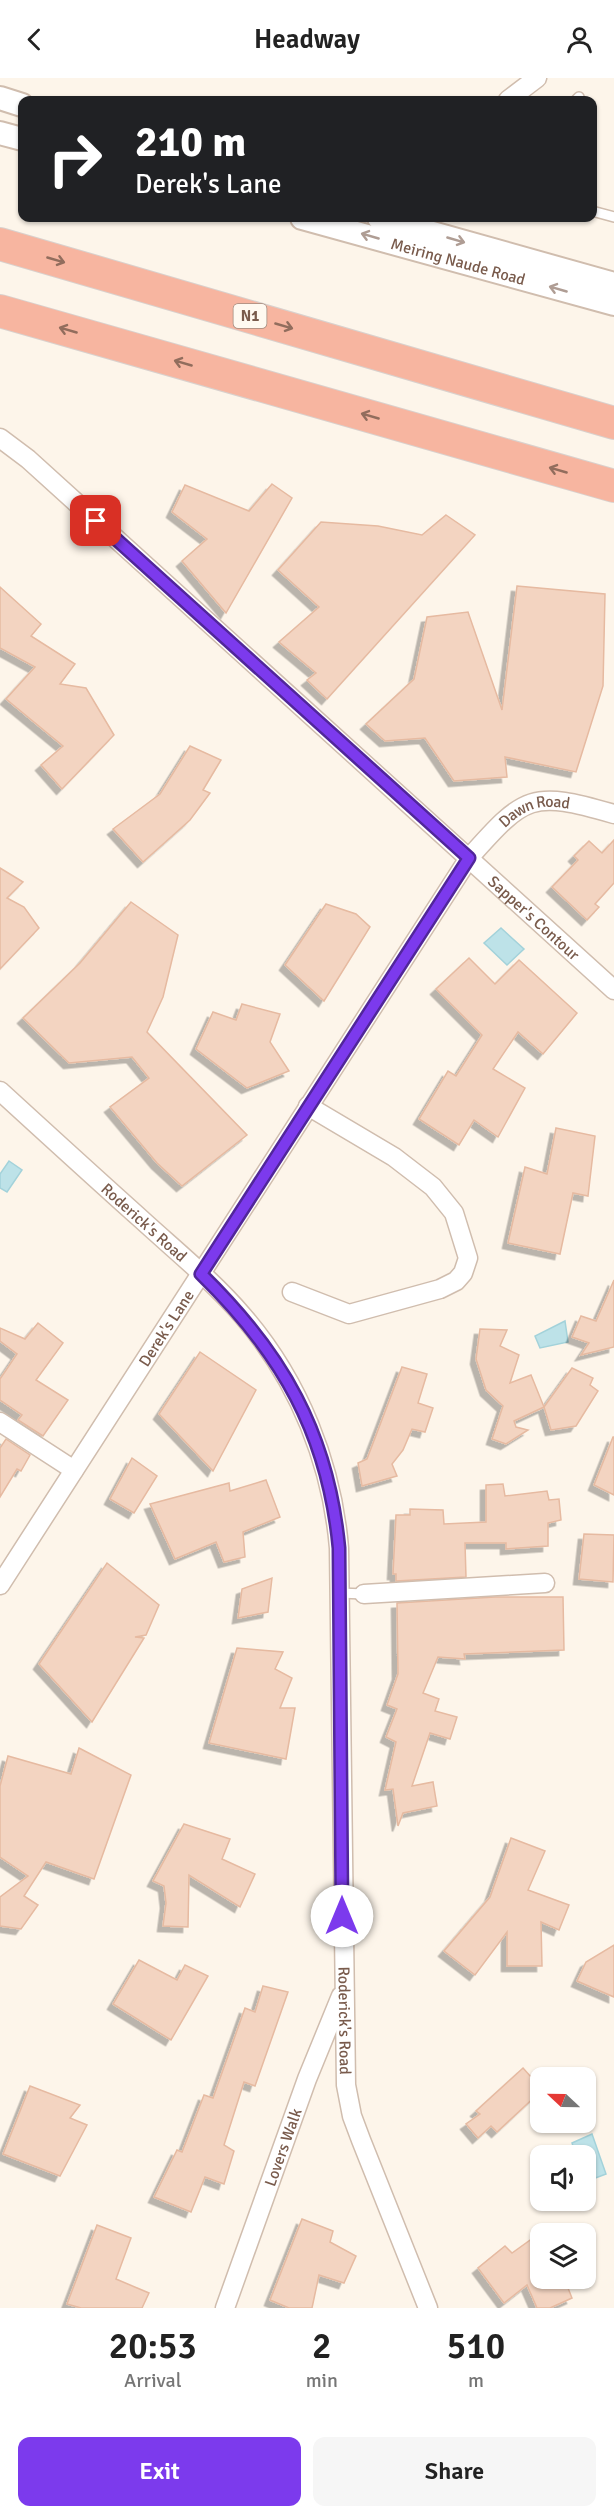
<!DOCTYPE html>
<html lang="en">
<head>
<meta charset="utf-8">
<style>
  :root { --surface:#fff; --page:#f6f6f6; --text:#222; --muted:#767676; --accent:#7c3aed }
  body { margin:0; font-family:Signika,sans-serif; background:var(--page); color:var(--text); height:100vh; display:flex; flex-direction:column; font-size:22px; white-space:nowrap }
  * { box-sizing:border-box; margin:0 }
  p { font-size:20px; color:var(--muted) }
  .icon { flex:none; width:33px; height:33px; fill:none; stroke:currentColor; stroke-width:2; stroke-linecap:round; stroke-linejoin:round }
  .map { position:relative; height:2230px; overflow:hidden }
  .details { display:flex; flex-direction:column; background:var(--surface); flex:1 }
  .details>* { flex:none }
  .guide { position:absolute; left:18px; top:18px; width:579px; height:126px; border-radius:12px; box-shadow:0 2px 4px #0004; background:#202124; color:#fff; overflow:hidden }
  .needle { width:39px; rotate:292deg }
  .fabs { position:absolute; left:530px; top:1989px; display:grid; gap:12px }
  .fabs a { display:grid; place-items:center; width:66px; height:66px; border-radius:12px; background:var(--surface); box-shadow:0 2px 4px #0004; font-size:30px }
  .pin { position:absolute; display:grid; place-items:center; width:51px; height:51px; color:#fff; margin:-26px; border-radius:12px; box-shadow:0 3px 9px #0006 }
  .me { position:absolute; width:66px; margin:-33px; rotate:0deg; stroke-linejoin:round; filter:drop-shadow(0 0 4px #0008) }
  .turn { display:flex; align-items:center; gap:21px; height:126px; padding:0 18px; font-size:27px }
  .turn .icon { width:78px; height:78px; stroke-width:2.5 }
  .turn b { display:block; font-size:42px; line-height:51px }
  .eta { display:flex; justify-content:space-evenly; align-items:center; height:102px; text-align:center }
  .eta b { font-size:36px; font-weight:600; line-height:42px }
  .button { display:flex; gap:12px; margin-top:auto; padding:12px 18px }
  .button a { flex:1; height:69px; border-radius:12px; background:var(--accent); color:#fff; font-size:24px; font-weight:600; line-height:69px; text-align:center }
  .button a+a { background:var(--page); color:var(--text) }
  header { display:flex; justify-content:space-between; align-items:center; height:78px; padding:0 18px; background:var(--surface); font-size:27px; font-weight:600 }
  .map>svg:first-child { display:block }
  .water { fill:#bde2e8; stroke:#a3d2da; stroke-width:1.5 }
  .building { fill:#f3d4c1; stroke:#e6baa1; stroke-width:1.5; filter:url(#shadow) }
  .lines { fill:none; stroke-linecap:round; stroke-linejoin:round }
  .service-casing { stroke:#d0bdae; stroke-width:12 }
  .minor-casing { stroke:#d0bdae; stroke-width:21 }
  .tertiary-casing { stroke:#d0bdae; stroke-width:26 }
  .motorway-casing { stroke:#d9d1cd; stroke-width:34 }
  .service { stroke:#fff; stroke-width:9 }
  .minor { stroke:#fff; stroke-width:18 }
  .tertiary { stroke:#fff; stroke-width:22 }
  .motorway { stroke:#f7b5a0; stroke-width:32 }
  .oneway { stroke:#af9d94 }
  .oneway2 { stroke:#926d5d }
  .route-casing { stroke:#51269a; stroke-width:15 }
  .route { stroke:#7c3aed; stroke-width:10 }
  .labels { text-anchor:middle; stroke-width:6; stroke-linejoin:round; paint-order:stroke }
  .shield { fill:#fff9f0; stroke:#a18a7d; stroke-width:1.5 }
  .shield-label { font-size:15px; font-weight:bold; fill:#795b4c }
  .street-label { font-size:16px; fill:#795b4c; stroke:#fff9f0 }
</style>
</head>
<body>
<header><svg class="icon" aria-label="back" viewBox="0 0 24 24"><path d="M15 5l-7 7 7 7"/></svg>Headway<svg class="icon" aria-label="person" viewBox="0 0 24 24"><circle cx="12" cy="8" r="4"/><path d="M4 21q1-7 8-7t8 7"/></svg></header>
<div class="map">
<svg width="614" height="2230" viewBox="0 0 614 2230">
  <defs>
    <filter id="shadow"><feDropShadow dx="-5.5" dy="5.5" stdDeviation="0" flood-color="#0004"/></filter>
  </defs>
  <rect width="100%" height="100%" fill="#fdf5ea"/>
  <g class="water">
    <polygon points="501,850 524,871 507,887 484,865"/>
    <polygon points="9,1083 22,1092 7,1114 0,1110 0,1096"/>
    <polygon points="565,1243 568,1264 540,1270 535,1258"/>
    <polygon points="592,2056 606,2096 585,2104 585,2078 576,2077 572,2065"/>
  </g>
  <g class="building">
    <polygon points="272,406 292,420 226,535 182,483 207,461 172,434 185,407 249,433"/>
    <polygon points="446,437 475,457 327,621 307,602 316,595 279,564 319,529 278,492 321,444 378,448 422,457"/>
    <polygon points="517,508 605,516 603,608 576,694 505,679 507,699 454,703 425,660 385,663 366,646 414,601 427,539 468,534 502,632"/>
    <polygon points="0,509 41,546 31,558 75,586 60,606 86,610 114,657 62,711 41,687 63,668 6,621 35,589 0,570"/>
    <polygon points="190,668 221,682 203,712 210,715 190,742 143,784 113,751 160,716"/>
    <polygon points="614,762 614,805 595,826 599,829 587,842 552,809 578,782 574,778 589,763 602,775"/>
    <polygon points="0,790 23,804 7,820 24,829 39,850 0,891"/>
    <polygon points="131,824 178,857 163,919 147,954 247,1057 182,1108 157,1085 110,1029 149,1000 132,979 69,985 23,940 80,885"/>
    <polygon points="326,826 356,836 370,849 324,923 285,887"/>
    <polygon points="469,880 495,906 519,882 577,935 543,976 518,954 493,991 525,1010 498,1059 474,1042 459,1067 419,1041 448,993 456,998 482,957 436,911"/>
    <polygon points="242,926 280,936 270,964 289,993 247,1010 196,971 213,934 236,942"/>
    <polygon points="556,1050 595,1058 588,1118 573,1115 560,1176 508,1165 525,1089 547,1096"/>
    <polygon points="614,1202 614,1269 581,1277 589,1265 572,1259 581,1238 596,1243"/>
    <polygon points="38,1245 63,1265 36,1302 68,1322 43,1358 18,1342 22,1337 0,1322 0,1301 17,1276 0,1263 0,1250 25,1261"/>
    <polygon points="480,1251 507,1252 500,1268 519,1277 510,1305 531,1297 544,1329 514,1343 516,1349 528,1352 506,1366 492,1361 503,1328 486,1312 476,1281"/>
    <polygon points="200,1274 256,1312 213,1393 159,1336"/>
    <polygon points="402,1289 427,1296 418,1325 433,1330 425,1354 412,1351 403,1372 392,1386 397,1398 362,1408 358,1385 367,1381"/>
    <polygon points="572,1290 593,1300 590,1307 598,1313 576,1348 551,1352 544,1329"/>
    <polygon points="613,1359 614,1359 614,1417 594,1407"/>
    <polygon points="6,1361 30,1377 21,1393 17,1391 0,1419 0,1370"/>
    <polygon points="132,1380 157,1398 134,1435 110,1421"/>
    <polygon points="266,1402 280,1439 243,1454 245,1479 224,1484 216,1464 175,1481 150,1426 229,1405 230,1413"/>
    <polygon points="503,1406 505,1418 547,1413 549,1422 559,1421 561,1442 548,1445 548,1468 506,1471 506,1465 465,1465 466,1499 396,1503 396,1496 393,1496 396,1437 410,1437 410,1431 443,1432 444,1446 486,1444 486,1407"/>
    <polygon points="584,1456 614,1457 613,1504 579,1501"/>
    <polygon points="107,1485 159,1527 146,1557 135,1559 144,1560 92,1644 39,1586"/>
    <polygon points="272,1500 268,1534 238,1540 242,1511"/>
    <polygon points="495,1519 563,1519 564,1572 464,1576 465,1581 438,1579 423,1615 439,1621 435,1633 457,1639 450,1661 430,1655 412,1708 433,1704 437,1728 403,1735 398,1748 393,1711 385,1712 396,1664 386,1659 397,1631 387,1627 398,1596 397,1525"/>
    <polygon points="237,1570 283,1574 275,1591 292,1600 280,1630 295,1630 286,1681 209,1665"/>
    <polygon points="79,1670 131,1697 94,1801 46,1784 24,1818 38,1827 21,1851 0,1848 0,1819 28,1798 0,1779 0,1708 8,1678 71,1696"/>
    <polygon points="184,1746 230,1761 222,1781 255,1796 240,1829 189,1797 188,1849 163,1848 166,1825 164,1808 153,1803"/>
    <polygon points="511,1760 545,1773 528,1812 569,1827 559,1852 541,1844 542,1888 507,1888 507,1854 475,1897 444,1873 490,1819"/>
    <polygon points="614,1867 614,1919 577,1903 586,1884"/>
    <polygon points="139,1882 177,1902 185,1887 208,1898 171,1962 113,1926"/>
    <polygon points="263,1908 288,1914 255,2008 244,2004 224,2067 234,2073 224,2106 205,2099 191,2134 154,2119 177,2072 182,2074 204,2017 213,2020 245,1930 255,1934"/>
    <polygon points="523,1990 540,2009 540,2014 497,2054 491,2048 478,2060 466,2046 480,2036 476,2033"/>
    <polygon points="30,2008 80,2027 70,2040 87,2047 60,2098 3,2076"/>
    <polygon points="302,2141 333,2153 330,2164 356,2178 344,2205 319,2197 312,2230 289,2230 270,2222"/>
    <polygon points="97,2147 131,2160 116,2201 149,2215 142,2230 81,2230 67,2226"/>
    <polygon points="540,2155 540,2200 564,2200 572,2220 550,2230 537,2230 527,2207 504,2225 478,2190 505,2168 512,2175"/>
  </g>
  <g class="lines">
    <defs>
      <g id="service">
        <polyline points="576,22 579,19"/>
        <polyline points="592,133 614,139"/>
        <polyline points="340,1515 364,1516"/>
      </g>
      <g id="minor">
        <polyline points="508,22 537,0"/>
        <path id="s1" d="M 0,360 L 28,381 L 614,912"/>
        <path id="s2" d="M 0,1013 C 47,1056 94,1099 141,1141 C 176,1173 213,1203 243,1238 C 299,1303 332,1386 339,1470 L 346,2007 L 352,2038 L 361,2062 L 428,2230"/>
        <polyline points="292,1214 349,1236 440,1211 456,1203 463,1195 468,1180 454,1135 433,1109 394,1079 308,1028"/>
        <polyline points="0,1344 74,1392"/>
        <path id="s3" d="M 0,1507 L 469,780 C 525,717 531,712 614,736"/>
        <polyline points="364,1516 545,1505"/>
        <path id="s4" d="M 225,2230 L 307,2001 L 341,1918"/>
      </g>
      <g id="tertiary">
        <polyline points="0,20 22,27"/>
        <polyline points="0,55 22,61"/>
        <path id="s5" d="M 302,140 L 614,226"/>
        <polyline points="379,140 614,206"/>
      </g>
      <g id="motorway">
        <polyline points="0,166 614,345"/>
        <polyline points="0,233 614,408"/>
      </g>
    </defs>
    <use href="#service" class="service-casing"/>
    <use href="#minor" class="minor-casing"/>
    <use href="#tertiary" class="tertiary-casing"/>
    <use href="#motorway" class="motorway-casing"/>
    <use href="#service" class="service"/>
    <use href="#minor" class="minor"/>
    <use href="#tertiary" class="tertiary"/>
    <use href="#motorway" class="motorway"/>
  </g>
  <defs><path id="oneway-shaft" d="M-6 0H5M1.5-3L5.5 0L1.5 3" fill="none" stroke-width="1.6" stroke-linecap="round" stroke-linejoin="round" transform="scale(1.5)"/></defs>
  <g class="oneway">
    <use href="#oneway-shaft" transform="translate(370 158) rotate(-164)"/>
    <use href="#oneway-shaft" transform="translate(456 162) rotate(16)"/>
    <use href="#oneway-shaft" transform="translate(558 211) rotate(-164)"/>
  </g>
  <g class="oneway2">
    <use href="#oneway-shaft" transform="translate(56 182) rotate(16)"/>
    <use href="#oneway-shaft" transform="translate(284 248) rotate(16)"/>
    <use href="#oneway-shaft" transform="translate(68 252) rotate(-164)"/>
    <use href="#oneway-shaft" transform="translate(183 285) rotate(-164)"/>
    <use href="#oneway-shaft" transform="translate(370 338) rotate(-164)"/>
    <use href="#oneway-shaft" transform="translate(558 392) rotate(-164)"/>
  </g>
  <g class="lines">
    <defs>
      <path id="route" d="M 96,443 L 469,780 L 201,1196 C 282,1275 328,1355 339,1470 L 342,1838"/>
    </defs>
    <use href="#route" class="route-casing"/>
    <use href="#route" class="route"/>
  </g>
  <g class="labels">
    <rect class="shield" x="233.5" y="226" width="33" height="24" rx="4.5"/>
    <g class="shield-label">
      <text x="250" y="243">N1</text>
    </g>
    <g class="street-label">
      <text dy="6" stroke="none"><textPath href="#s5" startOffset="162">Meiring Naude Road</textPath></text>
      <text dy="6" stroke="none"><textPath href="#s3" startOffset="950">Dawn Road</textPath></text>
      <text dy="6" stroke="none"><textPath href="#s1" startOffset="718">Sapper's Contour</textPath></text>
      <text dy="6" stroke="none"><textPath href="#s2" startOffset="195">Roderick's Road</textPath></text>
      <text dy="6" stroke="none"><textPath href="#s3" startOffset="306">Derek's Lane</textPath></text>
      <text dy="6" stroke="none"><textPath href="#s2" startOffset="1059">Roderick's Road</textPath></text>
      <text dy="6" stroke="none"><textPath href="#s4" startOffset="171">Lovers Walk</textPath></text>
    </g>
  </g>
</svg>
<div class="fabs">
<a><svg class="needle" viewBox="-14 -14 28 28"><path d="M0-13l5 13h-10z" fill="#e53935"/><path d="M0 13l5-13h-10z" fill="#767676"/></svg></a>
<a><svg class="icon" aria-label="sound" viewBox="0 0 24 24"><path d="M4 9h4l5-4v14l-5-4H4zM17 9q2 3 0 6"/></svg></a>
<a><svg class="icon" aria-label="layers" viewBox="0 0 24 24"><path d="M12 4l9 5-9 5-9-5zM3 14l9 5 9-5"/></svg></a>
</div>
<div class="pin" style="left:96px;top:443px;background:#d93025"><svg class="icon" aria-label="arrive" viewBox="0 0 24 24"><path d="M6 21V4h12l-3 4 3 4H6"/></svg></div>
<svg class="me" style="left:342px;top:1838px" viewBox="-20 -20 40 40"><circle r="19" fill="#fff"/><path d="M0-13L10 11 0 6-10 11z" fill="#7c3aed"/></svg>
<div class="guide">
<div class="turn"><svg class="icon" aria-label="right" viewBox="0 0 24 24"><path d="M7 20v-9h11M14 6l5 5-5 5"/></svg><div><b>210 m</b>Derek's Lane</div></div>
</div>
</div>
<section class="details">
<div class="eta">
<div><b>20:53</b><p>Arrival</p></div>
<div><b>2</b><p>min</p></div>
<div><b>510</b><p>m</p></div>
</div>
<div class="button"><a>Exit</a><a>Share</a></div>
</section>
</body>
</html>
